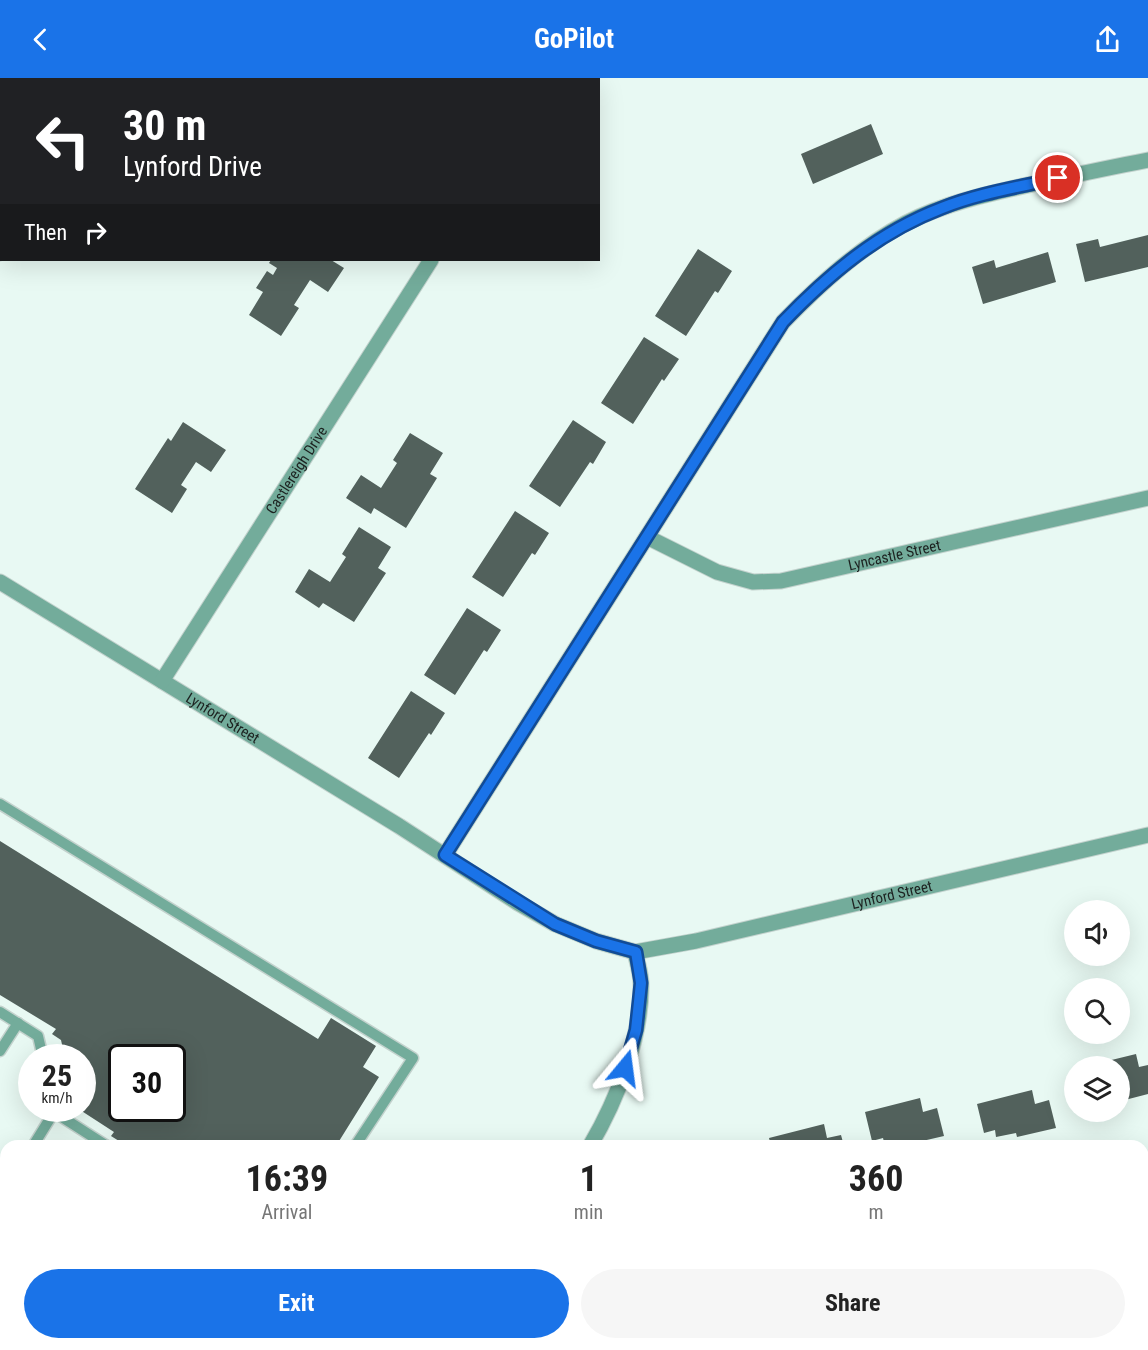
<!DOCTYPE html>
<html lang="en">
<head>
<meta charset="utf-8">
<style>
  :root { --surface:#fff; --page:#f6f6f6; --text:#222; --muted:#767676; --accent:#1a73e8 }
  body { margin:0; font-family:"Roboto Condensed",sans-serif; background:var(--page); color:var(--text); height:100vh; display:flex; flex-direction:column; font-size:22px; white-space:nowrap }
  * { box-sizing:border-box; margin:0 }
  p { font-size:20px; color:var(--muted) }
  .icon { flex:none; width:33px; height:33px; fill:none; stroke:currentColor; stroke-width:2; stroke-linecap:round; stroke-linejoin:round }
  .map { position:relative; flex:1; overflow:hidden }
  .drawer { position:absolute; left:0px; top:1062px; width:1149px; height:210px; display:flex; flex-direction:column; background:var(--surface); border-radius:18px 18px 0 0; box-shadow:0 6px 24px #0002 }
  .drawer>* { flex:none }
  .guide { position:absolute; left:0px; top:0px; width:600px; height:183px; box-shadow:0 6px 24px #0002; background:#202124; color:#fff; overflow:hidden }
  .tools { position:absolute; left:1064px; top:822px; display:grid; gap:12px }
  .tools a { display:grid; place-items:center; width:66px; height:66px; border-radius:50%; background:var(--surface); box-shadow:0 6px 24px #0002; font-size:30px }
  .speed { position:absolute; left:18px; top:966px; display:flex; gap:12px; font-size:30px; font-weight:700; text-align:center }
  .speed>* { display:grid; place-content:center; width:78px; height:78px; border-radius:50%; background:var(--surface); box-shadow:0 6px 24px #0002; line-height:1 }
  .speed small { font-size:15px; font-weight:400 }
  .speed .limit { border:3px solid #111; border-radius:9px; background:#fff; color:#111 }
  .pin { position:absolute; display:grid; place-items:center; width:51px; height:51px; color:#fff; margin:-26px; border:3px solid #fff; border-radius:50%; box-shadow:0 2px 6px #0007 }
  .me { position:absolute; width:66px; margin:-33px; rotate:16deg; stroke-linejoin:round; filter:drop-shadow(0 0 4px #0008) }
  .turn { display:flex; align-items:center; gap:21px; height:126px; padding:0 24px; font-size:27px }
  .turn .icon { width:78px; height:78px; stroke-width:2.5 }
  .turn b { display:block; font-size:42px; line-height:51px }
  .then { display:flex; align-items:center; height:57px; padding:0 24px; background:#0003; gap:12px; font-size:22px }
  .eta { display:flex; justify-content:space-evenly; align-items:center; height:102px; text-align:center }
  .eta b { font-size:36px; font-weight:700; line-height:42px }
  .primary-button { display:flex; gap:12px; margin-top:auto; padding:12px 24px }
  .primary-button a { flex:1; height:69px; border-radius:36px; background:var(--accent); color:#fff; font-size:24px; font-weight:700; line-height:69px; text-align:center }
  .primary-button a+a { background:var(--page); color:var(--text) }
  header { display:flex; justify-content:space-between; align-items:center; height:78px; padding:0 24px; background:var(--accent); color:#fff; font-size:27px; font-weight:700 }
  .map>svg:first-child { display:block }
  .building { fill:#52615c; fill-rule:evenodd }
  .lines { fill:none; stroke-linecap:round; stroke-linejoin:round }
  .lane-casing { stroke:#c3d2cd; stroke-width:13 }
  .street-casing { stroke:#c3d2cd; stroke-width:17 }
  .secondary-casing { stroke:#c3d2cd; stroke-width:17 }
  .lane { stroke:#73ac9b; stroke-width:10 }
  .street { stroke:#73ac9b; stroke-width:15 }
  .secondary { stroke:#218870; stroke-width:15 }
  .route-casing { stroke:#114b97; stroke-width:15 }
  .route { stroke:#1a73e8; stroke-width:10 }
  .labels { text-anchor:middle; stroke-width:6; stroke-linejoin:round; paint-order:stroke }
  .street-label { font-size:15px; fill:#1c2220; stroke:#fff }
</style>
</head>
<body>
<header><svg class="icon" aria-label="back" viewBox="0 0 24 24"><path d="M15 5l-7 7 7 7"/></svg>GoPilot<svg class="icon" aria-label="share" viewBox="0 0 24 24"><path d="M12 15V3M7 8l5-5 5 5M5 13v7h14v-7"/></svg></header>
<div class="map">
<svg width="1148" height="1272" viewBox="0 0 1148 1272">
  <rect width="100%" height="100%" fill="#e8f9f3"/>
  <g class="building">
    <polygon points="871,46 883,76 813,106 801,76"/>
    <polygon points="1148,157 1148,189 1085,204 1076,166 1098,161 1100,169"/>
    <polygon points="698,171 732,193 718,215 715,213 686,258 655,238"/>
    <polygon points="1048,174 1056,204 983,226 972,189 994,182 996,190"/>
    <polygon points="271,182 331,182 344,190 328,214 310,202 294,227 299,230 281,258 249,237 263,214 256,210 267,193 273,197 277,190 269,185"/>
    <polygon points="644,259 679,281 664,303 662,301 633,346 601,325"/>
    <polygon points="573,342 606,364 593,386 590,384 560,429 529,408"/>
    <polygon points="183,344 226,372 211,394 196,384 181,407 187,411 172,435 135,411 168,360 171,363"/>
    <polygon points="410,355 443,375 430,396 437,400 406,450 374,430 371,436 346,420 361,397 381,410 397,385 393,382"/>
    <polygon points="515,433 549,455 535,477 532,475 503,519 472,499"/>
    <polygon points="359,449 391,469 378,490 386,495 354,544 323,525 319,530 295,514 309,491 330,504 346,479 342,476"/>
    <polygon points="467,530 501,552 487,574 484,572 455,617 424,597"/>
    <polygon points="411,613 445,635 431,657 429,655 399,700 368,680"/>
    <path d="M 0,763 L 318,961 L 331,940 L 376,968 L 363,989 L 379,999 L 336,1068 L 127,1068 L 111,1058 L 114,1054 L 77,1030 L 82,1030 L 82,980 L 65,980 L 61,962 L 52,956 L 56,951 L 0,917 ZM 122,980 L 172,980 L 172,1030 L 122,1030 Z"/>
    <polygon points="1136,976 1139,989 1148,987 1148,1016 1121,1023 1119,1019 1119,988 1087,988"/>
    <polygon points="1032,1012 1035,1026 1049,1022 1056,1050 1017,1059 1016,1055 996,1059 995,1052 984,1055 977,1026"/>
    <polygon points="920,1020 923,1034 937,1030 944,1058 905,1067 904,1063 885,1068 883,1060 872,1063 865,1034"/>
    <polygon points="824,1046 827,1060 841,1057 844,1068 771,1068 769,1060"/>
  </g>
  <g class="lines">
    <defs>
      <g id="lane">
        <polyline points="0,726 413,980 355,1068"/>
        <polyline points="0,934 38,958 43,980"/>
        <polyline points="0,973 18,945"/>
        <polyline points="53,1030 54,1034 107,1068"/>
        <polyline points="33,1068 54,1034"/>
        <polyline points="0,1120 6,1111"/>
        <polyline points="0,1210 6,1214"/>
        <polyline points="89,1266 99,1272"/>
        <polyline points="139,1272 143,1266"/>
        <polyline points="222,1272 226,1266"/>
      </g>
      <g id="street">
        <polyline points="548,2 549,0"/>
        <path id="s1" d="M 647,459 L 717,494 L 753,504 L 781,503 L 1148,420"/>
        <path id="s2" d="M 0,504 L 399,748 L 518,825 L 555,846 L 596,863 L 635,874 L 696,863 L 1148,757"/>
        <path id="s3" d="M 162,603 L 431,182"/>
        <path d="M 445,777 L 783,244 C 820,206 859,170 906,145 C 947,124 992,115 1037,105 C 1074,97 1111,89 1148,82"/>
        <path d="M 590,1068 C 617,1022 642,959 641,906 C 641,895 637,884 635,874"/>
        <polyline points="1143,1100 1148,1099"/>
        <polyline points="465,1272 469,1266"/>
      </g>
      <g id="secondary">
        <polyline points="111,2 112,0"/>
        <polyline points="0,175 2,173"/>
      </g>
    </defs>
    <use href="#lane" class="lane-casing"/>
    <use href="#street" class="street-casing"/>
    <use href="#secondary" class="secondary-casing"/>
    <use href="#lane" class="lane"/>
    <use href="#street" class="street"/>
    <use href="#secondary" class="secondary"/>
  </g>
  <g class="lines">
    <defs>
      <path id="route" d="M 625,990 L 636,952 L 641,905 L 636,874 L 596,863 L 555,846 L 445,777 L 783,244 C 829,196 879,154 942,130 C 979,115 1020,109 1058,100"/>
    </defs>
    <use href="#route" class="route-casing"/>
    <use href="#route" class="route"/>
  </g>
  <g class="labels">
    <g class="street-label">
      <text dy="5" stroke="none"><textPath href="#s3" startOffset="250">Castlereigh Drive</textPath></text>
      <text dy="5" stroke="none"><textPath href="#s1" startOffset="260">Lyncastle Street</textPath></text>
      <text dy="5" stroke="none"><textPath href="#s2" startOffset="261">Lynford Street</textPath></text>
      <text dy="5" stroke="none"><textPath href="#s2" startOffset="1000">Lynford Street</textPath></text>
    </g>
  </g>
</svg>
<div class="tools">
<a><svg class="icon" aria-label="sound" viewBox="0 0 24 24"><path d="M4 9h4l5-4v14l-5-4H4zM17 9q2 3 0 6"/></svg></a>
<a><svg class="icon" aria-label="search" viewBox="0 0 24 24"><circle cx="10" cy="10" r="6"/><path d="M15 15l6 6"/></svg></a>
<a><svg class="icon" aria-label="layers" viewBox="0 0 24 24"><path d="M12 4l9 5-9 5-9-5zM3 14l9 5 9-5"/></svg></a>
</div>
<div class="speed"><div>25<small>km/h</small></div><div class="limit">30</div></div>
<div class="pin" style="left:1058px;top:100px;background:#d93025"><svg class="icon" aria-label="arrive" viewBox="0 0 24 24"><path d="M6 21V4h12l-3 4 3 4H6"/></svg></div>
<svg class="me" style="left:625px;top:990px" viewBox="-20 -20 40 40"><path d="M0-17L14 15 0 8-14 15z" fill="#1a73e8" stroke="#fff" stroke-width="4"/></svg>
<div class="guide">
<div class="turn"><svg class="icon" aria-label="left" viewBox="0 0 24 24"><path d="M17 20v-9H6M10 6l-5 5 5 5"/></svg><div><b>30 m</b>Lynford Drive</div></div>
<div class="then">Then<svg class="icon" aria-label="right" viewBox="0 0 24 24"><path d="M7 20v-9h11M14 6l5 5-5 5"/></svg></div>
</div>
<section class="drawer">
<div class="eta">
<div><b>16:39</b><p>Arrival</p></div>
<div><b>1</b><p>min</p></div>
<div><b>360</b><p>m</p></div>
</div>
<div class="primary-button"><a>Exit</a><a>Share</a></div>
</section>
</div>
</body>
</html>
